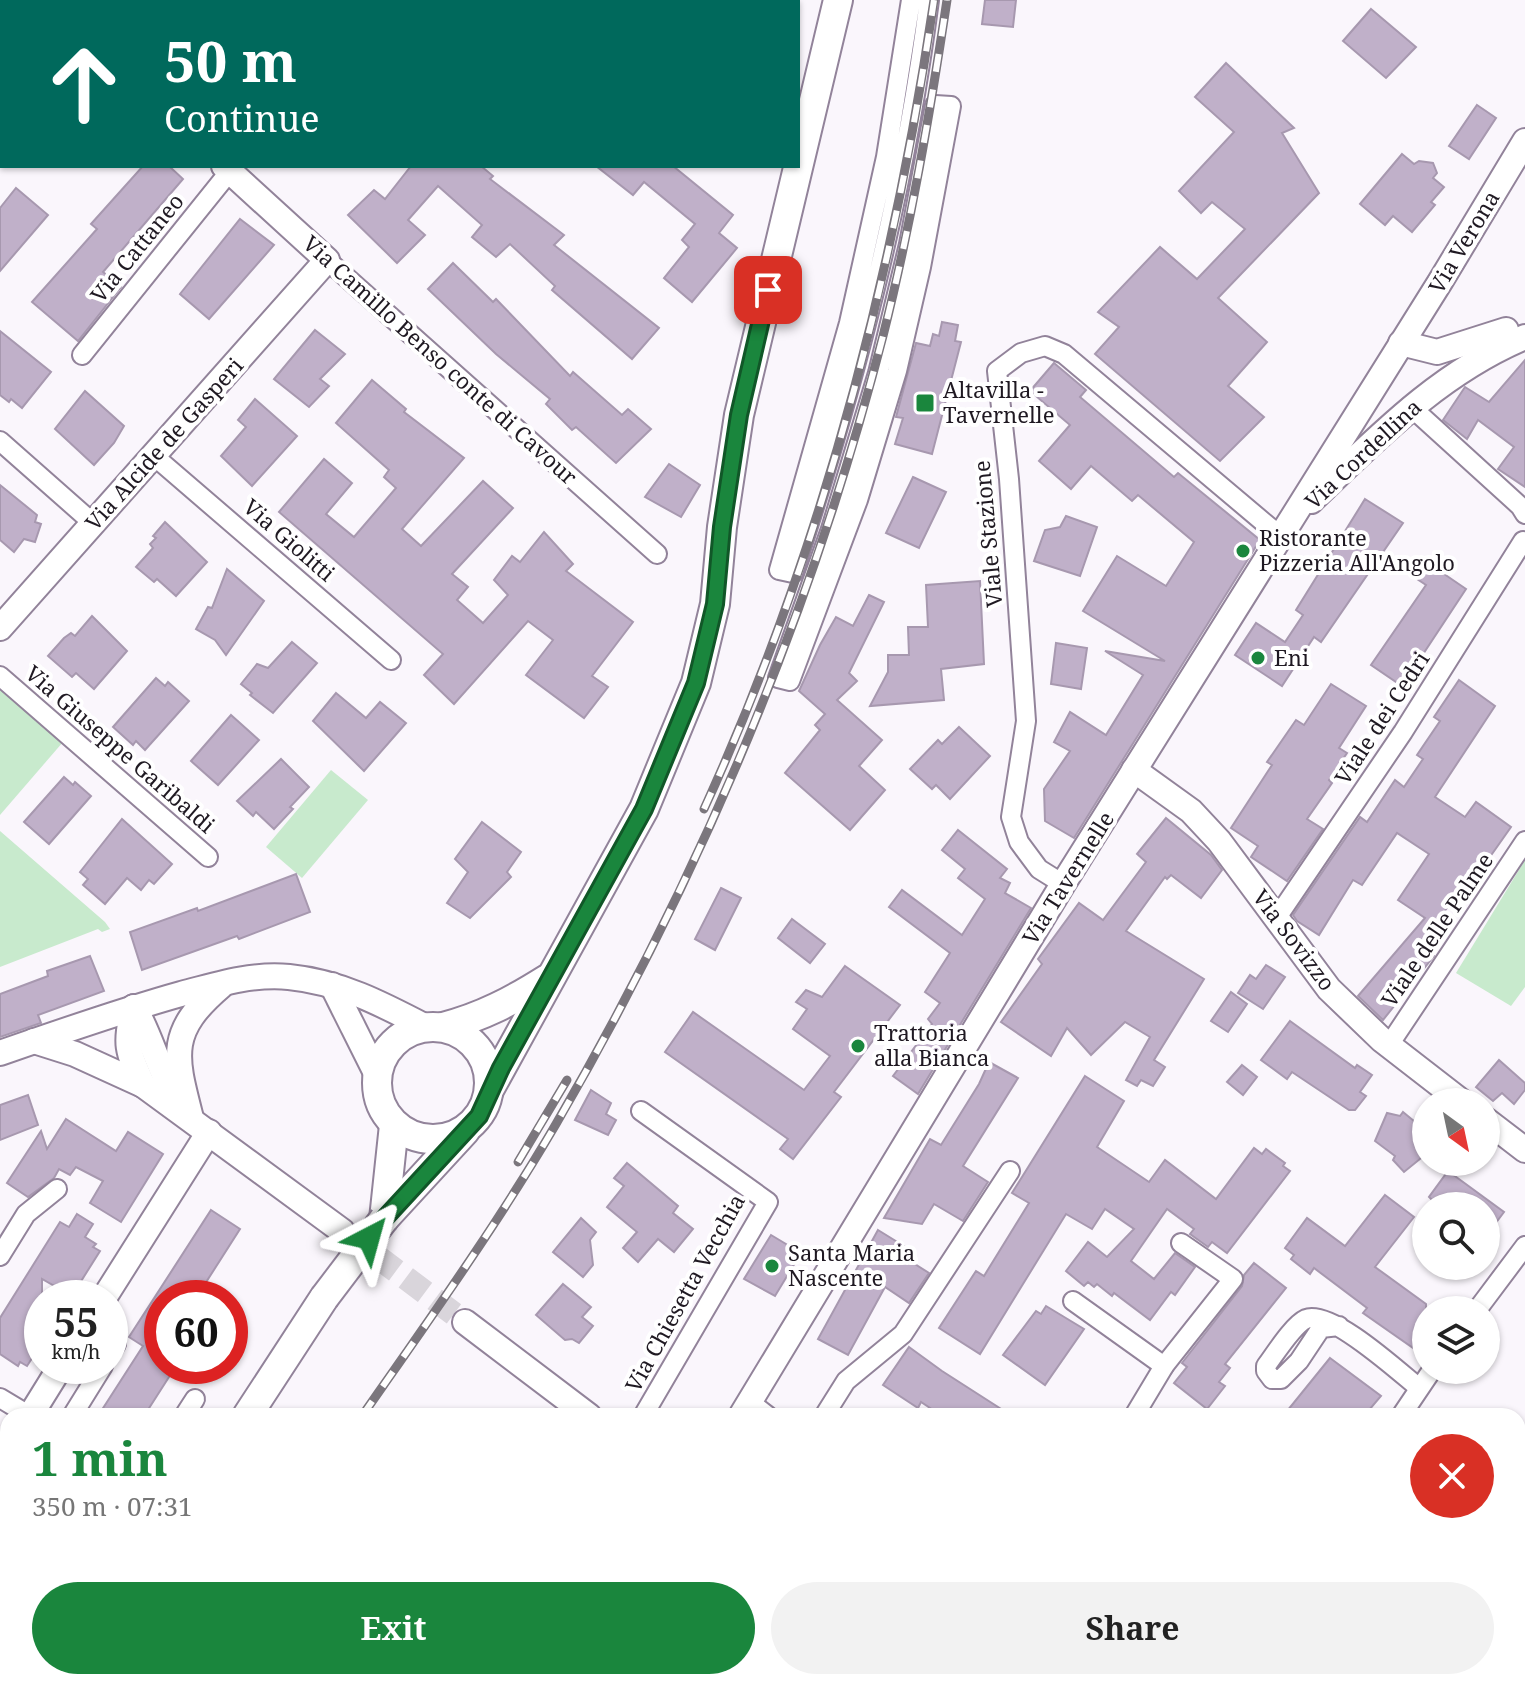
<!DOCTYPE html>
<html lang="en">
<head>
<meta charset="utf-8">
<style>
  :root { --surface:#fff; --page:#f2f2f2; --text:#222; --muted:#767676; --accent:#1a863d }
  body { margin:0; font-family:"Noto Serif",serif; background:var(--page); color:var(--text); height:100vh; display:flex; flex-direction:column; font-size:30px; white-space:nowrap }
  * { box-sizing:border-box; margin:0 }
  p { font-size:26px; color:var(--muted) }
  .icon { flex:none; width:44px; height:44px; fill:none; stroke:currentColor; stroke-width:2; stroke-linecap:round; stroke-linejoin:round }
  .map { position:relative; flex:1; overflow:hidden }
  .sheet { position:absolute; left:0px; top:1408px; width:1526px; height:282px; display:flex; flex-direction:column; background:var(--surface); border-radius:24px 24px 0 0; box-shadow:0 2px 6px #0004 }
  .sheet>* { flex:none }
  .hud { position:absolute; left:0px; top:0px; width:800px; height:168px; box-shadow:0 2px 6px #0004; background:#00695c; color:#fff; overflow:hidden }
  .needle { width:52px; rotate:147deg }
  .fabs { position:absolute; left:1412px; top:1088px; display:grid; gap:16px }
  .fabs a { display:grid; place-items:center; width:88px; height:88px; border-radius:50%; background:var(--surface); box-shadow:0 2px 6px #0004; font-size:40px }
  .speed { position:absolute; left:24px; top:1280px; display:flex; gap:16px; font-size:40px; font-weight:700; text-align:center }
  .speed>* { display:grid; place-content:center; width:104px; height:104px; border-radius:50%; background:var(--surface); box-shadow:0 2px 6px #0004; line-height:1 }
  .speed small { font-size:20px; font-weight:400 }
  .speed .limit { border:12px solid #d22; background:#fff; color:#111 }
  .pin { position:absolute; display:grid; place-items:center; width:68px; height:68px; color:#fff; margin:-34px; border-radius:16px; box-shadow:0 4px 12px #0006 }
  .me { position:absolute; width:88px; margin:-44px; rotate:39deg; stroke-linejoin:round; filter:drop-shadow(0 0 6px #0008) }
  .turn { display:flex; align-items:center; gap:28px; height:168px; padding:0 32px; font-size:36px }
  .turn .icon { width:104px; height:104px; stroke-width:2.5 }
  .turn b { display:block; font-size:56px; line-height:68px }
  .round { display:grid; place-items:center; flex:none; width:84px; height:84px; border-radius:42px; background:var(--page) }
  .overview { display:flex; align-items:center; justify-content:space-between; height:136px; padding:0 32px }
  h1 { font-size:48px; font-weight:700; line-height:60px; color:var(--accent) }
  .primary-button { display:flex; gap:16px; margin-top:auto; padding:16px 32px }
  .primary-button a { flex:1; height:92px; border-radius:48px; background:var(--accent); color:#fff; font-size:32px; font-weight:700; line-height:92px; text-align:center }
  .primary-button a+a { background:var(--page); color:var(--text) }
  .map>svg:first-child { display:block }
  .green { fill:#c8eacd }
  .building { fill:#c0b0c9; stroke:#a798af; stroke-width:2 }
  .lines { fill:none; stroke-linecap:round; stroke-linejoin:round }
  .secondary-tunnel { stroke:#d9d5db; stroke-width:24; stroke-dasharray:24 12; stroke-linecap:butt }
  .street-casing { stroke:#92839a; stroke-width:22 }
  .secondary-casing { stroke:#92839a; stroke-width:28 }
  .primary-casing { stroke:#92839a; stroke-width:32 }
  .street { stroke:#fff; stroke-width:18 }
  .secondary { stroke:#fff; stroke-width:24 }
  .primary { stroke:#fff; stroke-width:28 }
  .rail-casing { stroke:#7b767d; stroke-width:9 }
  .rail { stroke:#fff; stroke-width:6; stroke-dasharray:18; stroke-linecap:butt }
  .primary-bridge-casing { stroke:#92839a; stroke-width:32; stroke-linecap:butt }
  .primary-bridge { stroke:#fff; stroke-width:28 }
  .route-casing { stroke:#115728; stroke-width:20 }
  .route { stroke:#1a863d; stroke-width:14 }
  .poi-dot { fill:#1a863d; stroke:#fff; stroke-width:3 }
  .labels { text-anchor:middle; stroke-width:8; stroke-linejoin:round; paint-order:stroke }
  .street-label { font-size:22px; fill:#1f1922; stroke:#fff }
  .poi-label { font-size:22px; fill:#1f1922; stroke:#fff; text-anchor:start }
</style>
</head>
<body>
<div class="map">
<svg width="1525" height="1689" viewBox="0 0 1525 1689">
  <rect width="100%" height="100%" fill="#faf6fc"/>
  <g class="green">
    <polygon points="0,685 63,742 0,815"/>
    <polygon points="331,770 368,800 302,878 266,847"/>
    <polygon points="0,831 105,922 110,929 102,932 98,929 0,967"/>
    <polygon points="1525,860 1525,987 1511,1006 1456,973"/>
    <polygon points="1518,1645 1525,1648 1525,1689 1402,1689 1406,1682 1518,1682"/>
  </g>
  <g class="building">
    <polygon points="985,0 1016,0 1013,27 982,24"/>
    <polygon points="1371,9 1416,47 1386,78 1343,41"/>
    <polygon points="1226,63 1294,128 1282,133 1319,193 1218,298 1267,342 1228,386 1264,417 1220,461 1095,354 1119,327 1098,312 1160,247 1197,279 1245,229 1212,202 1201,213 1179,191 1234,132 1195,97"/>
    <polygon points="1477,105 1496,118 1469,159 1449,146"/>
    <polygon points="1402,154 1414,164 1419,161 1433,163 1437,173 1433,178 1444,187 1431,202 1435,205 1412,232 1393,216 1385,225 1360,204"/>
    <polygon points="143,166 169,166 183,179 103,272 121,287 78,341 32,302 97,229 91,224"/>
    <polygon points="411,166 481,166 493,176 490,179 564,235 554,245 659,328 632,359 552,290 555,286 510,244 496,257 472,237 482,225 438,186 408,220 425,235 397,263 348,215 374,190 385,199"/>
    <polygon points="596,166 673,166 733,215 719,233 737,248 692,302 664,278 689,247 682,240 695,224 644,182 633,195"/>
    <polygon points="16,188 48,215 0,271 0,208"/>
    <polygon points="240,219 274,245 209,319 180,294"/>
    <polygon points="453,263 493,302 496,299 570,376 573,372 622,415 628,409 651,429 616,463 576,427 572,430 546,404 550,399 496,354 428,289"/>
    <polygon points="942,322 958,325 955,341 961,342 932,454 895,444 903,418 896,417 916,343 930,346 933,334 939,336"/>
    <polygon points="315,330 345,354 320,379 329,386 309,407 274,379"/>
    <polygon points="0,331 51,372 22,408 11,399 9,402 0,395"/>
    <polygon points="1525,360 1525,487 1498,469 1514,447 1478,420 1467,439 1443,420 1465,387 1489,402"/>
    <polygon points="1054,363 1086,390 1080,397 1174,477 1178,473 1260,540 1074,838 1045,821 1044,789 1070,751 1054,742 1070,712 1106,735 1143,675 1105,651 1165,661 1083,611 1117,556 1166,586 1194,542 1138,495 1132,501 1091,466 1071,489 1039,461 1070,425 1030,391"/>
    <polygon points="372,380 406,409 404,412 464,458 402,529 421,546 483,481 513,508 452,574 468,587 457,600 483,623 508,595 494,580 512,556 520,562 544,532 573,564 566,571 633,622 592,676 608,687 584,718 526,675 553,640 528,621 454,704 424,675 443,654 279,512 324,459 352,483 326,514 354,537 396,488 384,477 389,470 336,423"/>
    <polygon points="85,391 124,426 114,443 94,465 55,429"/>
    <polygon points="255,399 297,436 252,486 221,456 246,427 238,420"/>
    <polygon points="669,464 700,485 681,517 645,497"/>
    <polygon points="913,477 946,492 919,548 886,533"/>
    <polygon points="0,485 37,515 35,522 41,524 35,542 24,539 14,552 0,540"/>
    <polygon points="1365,499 1403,523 1321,642 1314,637 1282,686 1235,655 1256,623 1285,642 1303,615 1296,610"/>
    <polygon points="1066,516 1097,527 1080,576 1034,561 1045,530 1060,527"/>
    <polygon points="165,522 207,562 176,596 157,579 154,582 136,567 153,548 150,544 156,538 153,536"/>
    <polygon points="1428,563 1466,589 1402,686 1371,665 1426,585 1417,579"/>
    <polygon points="227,569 264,601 226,655 215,640 196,629 208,607 212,608"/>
    <polygon points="980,581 984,664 941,669 944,700 870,706 888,672 888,655 909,655 908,627 928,627 926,585"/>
    <polygon points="869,595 884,602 849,673 857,681 837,700 882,740 859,766 885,790 850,830 785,773 820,730 815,725 825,714 799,691 820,645 836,617 853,626"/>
    <polygon points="92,616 127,651 94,689 76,673 72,677 48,656 64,638 71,633 75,636"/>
    <polygon points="292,642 317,663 273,713 250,695 252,693 241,684 257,664 268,668"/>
    <polygon points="1056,643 1087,648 1081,689 1051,684"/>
    <polygon points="156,678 165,686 168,682 189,701 145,750 136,741 133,745 113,727"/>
    <polygon points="1459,680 1495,706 1435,797 1465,817 1476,802 1511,827 1454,908 1449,905 1421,945 1434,956 1383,1020 1358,996 1425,918 1398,900 1429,854 1397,833 1362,885 1353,880 1319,935 1297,921 1293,915 1360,817 1367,822 1395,780 1404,787 1423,759 1417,755 1440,721 1434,717"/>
    <polygon points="1331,684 1366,706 1339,748 1347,753 1329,780 1332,783 1307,819 1323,829 1287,881 1251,857 1258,846 1231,828 1272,765 1267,762 1296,720 1304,725"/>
    <polygon points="336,693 366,718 380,702 406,723 364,771 313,721"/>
    <polygon points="231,715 259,740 218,785 191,761"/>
    <polygon points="959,727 990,756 950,799 936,785 932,789 910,769 938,740 942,744"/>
    <polygon points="281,759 309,787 290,807 293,809 274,829 256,812 253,816 237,801"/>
    <polygon points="64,777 73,785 75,782 91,796 49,844 24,822"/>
    <polygon points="1166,818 1211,855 1222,870 1201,898 1171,875 1167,879 1165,877 1126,931 1204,979 1154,1060 1165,1067 1153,1086 1141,1080 1137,1086 1126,1080 1150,1037 1125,1022 1091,1055 1067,1028 1051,1056 1001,1022 1042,964 1038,959 1079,903 1103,920 1146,862 1137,854"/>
    <polygon points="122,819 172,864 154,884 149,880 141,890 127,878 105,904 83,885 88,879 80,872"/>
    <polygon points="482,822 521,852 507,872 511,877 470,918 447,903 468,872 455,859"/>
    <polygon points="958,830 1007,869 1000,878 1010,883 1005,893 1031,908 918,1094 893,1076 932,1024 928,1019 940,1003 925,992 950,953 889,907 902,890 962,935 985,899 958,878 965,869 942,850"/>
    <polygon points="296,874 310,912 239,939 237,936 142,970 130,932 197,908 198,911"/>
    <polygon points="721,888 741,898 715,950 695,939"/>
    <polygon points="792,919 825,944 810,963 778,938"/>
    <polygon points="90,956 104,991 38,1015 41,1023 0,1037 0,994 48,976 47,971"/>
    <polygon points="1266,965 1285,977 1263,1009 1238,993 1250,975 1256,979"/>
    <polygon points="845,966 900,1005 834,1092 841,1097 793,1159 780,1149 788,1139 665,1052 693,1012 804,1090 830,1056 793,1029 807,1009 796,1002 806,990 822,997"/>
    <polygon points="1231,992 1247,1004 1228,1032 1211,1021"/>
    <polygon points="1290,1021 1355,1068 1357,1065 1372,1075 1360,1092 1366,1096 1355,1110 1349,1110 1292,1072 1287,1079 1261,1060"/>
    <polygon points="1499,1060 1525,1083 1525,1090 1514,1104 1502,1093 1493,1101 1476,1087"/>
    <polygon points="989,1062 1018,1078 963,1166 988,1182 963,1221 934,1204 922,1224 884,1218 930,1139 941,1145 979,1084"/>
    <polygon points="1242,1065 1257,1077 1243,1095 1227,1082"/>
    <polygon points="1085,1076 1124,1101 1097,1147 1149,1182 1165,1160 1216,1199 1254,1148 1262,1154 1266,1149 1285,1163 1283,1166 1290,1171 1227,1253 1212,1242 1208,1247 1190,1234 1194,1229 1167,1209 1131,1261 1154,1279 1175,1253 1195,1267 1175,1295 1171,1292 1150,1320 1114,1293 1112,1296 1097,1284 1094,1287 1088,1282 1084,1286 1066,1271 1088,1242 1107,1257 1134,1229 1105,1209 1092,1229 1066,1214 980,1354 939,1328 976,1271 984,1276 1029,1203 1012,1193"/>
    <polygon points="591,1090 611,1103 606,1114 616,1120 608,1135 575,1120"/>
    <polygon points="28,1095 38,1125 0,1140 0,1105"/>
    <polygon points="1403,1112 1426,1131 1426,1154 1404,1172 1393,1160 1395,1156 1375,1141 1387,1113 1400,1116"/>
    <polygon points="66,1119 116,1151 128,1132 163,1154 121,1222 90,1203 103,1181 76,1167 70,1175 59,1169 54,1178 28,1197 7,1183 41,1131 47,1149"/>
    <polygon points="627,1163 678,1206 673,1213 693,1229 674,1252 658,1239 638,1262 623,1248 637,1232 607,1207 624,1186 614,1178"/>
    <polygon points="1448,1171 1504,1212 1486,1236 1486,1206 1438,1206 1429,1197"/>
    <polygon points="1385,1195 1414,1217 1375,1267 1426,1304 1426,1335 1416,1350 1363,1313 1367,1308 1314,1268 1310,1274 1291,1259 1294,1255 1285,1248 1307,1218 1345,1246"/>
    <polygon points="211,1210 240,1229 196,1298 162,1298 162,1366 176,1366 144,1416 98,1416 143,1346 129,1337"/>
    <polygon points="77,1214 93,1224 85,1237 96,1244 93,1247 100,1251 73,1294 67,1290 65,1292 42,1279 42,1343 27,1366 20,1362 18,1366 0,1354 0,1318 60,1222 69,1227"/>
    <polygon points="581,1218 596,1232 590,1240 593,1265 583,1277 553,1252"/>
    <polygon points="878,1230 912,1251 907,1259 929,1273 909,1303 885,1287 848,1355 818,1339"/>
    <polygon points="771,1235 801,1253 775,1296 744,1279"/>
    <polygon points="1254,1263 1286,1288 1225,1364 1230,1368 1219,1382 1225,1386 1207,1409 1174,1383 1187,1367 1182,1363 1242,1286 1244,1275"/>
    <polygon points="563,1284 591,1307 582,1317 593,1326 579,1343 572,1339 565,1340 536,1315"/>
    <polygon points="1046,1306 1084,1329 1045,1385 1003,1355 1036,1311 1041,1314"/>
    <polygon points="909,1347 942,1371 1012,1416 942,1416 921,1402 918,1408 883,1385"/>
    <polygon points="1330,1358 1381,1396 1364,1416 1283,1416"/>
  </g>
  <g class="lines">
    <polyline class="secondary-tunnel" points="348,1235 465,1322"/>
    <defs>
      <g id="street">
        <polyline points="344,0 346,2"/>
        <path d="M 911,0 L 886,157 L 849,323 L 779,570 L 793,573 C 854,386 904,196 929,0"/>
        <polyline points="154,2 156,0"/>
        <polyline points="177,2 178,0"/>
        <polygon points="935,105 951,106 921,267 897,371 858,500 790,681 778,678 831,529 878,373 909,244"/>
        <polyline points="327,260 657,554"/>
        <polyline points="82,355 230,171"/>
        <polyline points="1410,406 1520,506 1525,514"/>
        <polyline points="0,441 94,524"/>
        <polyline points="154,456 391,660"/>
        <polyline points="0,676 208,857"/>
        <polyline points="1063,884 1039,869 1019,842 1011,817 1026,721 1009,479 997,371 1021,353 1045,346 1064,354 1280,536"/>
        <polyline points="1276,919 1403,732 1523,541"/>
        <polyline points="1389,1045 1525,841"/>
        <polyline points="641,1111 768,1202 643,1416"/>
        <polyline points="0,1256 26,1214 57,1189"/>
        <polyline points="1073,1301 1164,1366"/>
        <polyline points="1477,1310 1525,1246"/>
        <path d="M 1339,1326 L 1321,1328 L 1299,1361 L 1281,1379 L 1272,1379 L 1266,1371 L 1266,1366 C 1275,1354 1293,1325 1306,1319 C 1331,1309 1399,1372 1419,1388"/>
        <polyline points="110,1354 116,1344"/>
        <polyline points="0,1398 30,1416"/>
        <polyline points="750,1402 768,1416"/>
        <polyline points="72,1416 103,1366"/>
        <polyline points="184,1416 195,1399"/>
        <polyline points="824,1416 846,1381 903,1334 1010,1171"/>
        <polyline points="1134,1416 1164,1366 1233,1279 1181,1243"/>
        <polyline points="1401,1416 1432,1370"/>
        <polyline points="1521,1642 1525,1636"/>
        <polyline points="1180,1682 1191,1689"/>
        <polyline points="8,1689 13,1682"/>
        <polyline points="1226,1689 1231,1682"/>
      </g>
      <g id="secondary">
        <polyline points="36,0 38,2"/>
        <polyline points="1401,343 1437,352 1506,330"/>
        <path d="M 1311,501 C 1377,438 1439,373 1525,337"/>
        <polyline points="0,628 327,260 224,166"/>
        <polyline points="1134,770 1191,811 1219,841 1329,989 1382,1040 1462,1102"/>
        <polyline points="332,985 377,1075"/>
        <path d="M 134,1007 C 124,1043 127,1051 143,1085 L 342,1231"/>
        <path d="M 134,1007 C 151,1035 158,1070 176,1097"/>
        <polyline points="34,1041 75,1054 143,1085"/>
        <path d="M 0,1053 C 60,1032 120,1011 181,994 C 215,985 253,973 289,977 C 340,982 382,1004 426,1027"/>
        <path d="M 191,1118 C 175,1056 167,1032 221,986"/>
        <polyline points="1486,1120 1525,1150"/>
        <polyline points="104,1298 209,1132"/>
        <polyline points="465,1322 589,1416"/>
        <polyline points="30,1416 61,1366"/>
        <polyline points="741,1416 1063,884 1440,282 1525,141"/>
        <polyline points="0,1464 8,1451"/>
        <polyline points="561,1689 566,1682"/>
      </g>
      <g id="primary">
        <circle cx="433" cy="1083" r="56"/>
        <path d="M 443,1027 C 482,1017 512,1001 547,979"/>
        <polyline points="489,1090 644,809 696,683 715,604 722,527 739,415 838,0"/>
        <polyline points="384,1219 465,1131"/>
        <polyline points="384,1219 394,1125"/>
        <polyline points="247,1416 324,1298"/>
        <polyline points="63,1689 68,1682"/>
      </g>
    </defs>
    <use href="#street" class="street-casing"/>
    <use href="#secondary" class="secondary-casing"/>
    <use href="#primary" class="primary-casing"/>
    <use href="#street" class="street"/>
    <use href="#secondary" class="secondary"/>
    <use href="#primary" class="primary"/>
    <defs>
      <g id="rail">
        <path d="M 704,809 C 822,551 893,279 934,0"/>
        <polyline points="518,1162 567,1080"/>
        <path d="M 362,1416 C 429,1320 497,1225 556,1124 C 699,878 812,612 883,336 C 911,225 930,113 947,0"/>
        <polyline points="164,1689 169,1682"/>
      </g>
    </defs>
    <use href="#rail" class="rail-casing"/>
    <use href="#rail" class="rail"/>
    <defs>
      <polyline id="primary-bridge" points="324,1298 384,1219"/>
    </defs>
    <use href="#primary-bridge" class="primary-bridge-casing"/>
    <use href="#primary-bridge" class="primary-bridge"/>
  </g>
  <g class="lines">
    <defs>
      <polyline id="route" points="369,1238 384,1219 479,1116 501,1068 644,809 696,683 715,604 722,527 739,415 768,290"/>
    </defs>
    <use href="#route" class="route-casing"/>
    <use href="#route" class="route"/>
  </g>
  <g class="poi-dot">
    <rect x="915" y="393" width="20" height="20" rx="4"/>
    <circle cx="1243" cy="551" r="8"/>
    <circle cx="1258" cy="658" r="8"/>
    <circle cx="858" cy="1046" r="8"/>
    <circle cx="772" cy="1266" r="8"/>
  </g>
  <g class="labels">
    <g class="street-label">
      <text transform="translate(1464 242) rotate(-59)" y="8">Via Verona</text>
      <text transform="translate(137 248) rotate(-51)" y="8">Via Cattaneo</text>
      <text transform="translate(440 360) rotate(42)" y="8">Via Camillo Benso conte di Cavour</text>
      <text transform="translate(164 444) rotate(-48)" y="8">Via Alcide de Gasperi</text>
      <text transform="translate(1363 454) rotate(-43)" y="8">Via Cordellina</text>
      <text transform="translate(988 534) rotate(-95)" y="8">Viale Stazione</text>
      <text transform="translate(289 540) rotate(41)" y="8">Via Giolitti</text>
      <text transform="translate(1382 718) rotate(-57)" y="8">Viale dei Cedri</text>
      <text transform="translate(120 749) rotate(41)" y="8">Via Giuseppe Garibaldi</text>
      <text transform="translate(1068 878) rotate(-58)" y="8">Via Tavernelle</text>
      <text transform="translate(1437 930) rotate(-56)" y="8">Viale delle Palme</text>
      <text transform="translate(1294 940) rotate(53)" y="8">Via Sovizzo</text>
      <text transform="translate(685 1293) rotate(-61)" y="8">Via Chiesetta Vecchia</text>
    </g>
    <g class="poi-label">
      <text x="943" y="398">Altavilla -<tspan x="943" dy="25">Tavernelle</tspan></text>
      <text x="1259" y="546">Ristorante<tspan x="1259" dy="25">Pizzeria All'Angolo</tspan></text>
      <text x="1274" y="666">Eni</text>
      <text x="874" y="1041">Trattoria<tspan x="874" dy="25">alla Bianca</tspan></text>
      <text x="788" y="1261">Santa Maria<tspan x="788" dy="25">Nascente</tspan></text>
    </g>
  </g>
</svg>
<div class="fabs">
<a><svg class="needle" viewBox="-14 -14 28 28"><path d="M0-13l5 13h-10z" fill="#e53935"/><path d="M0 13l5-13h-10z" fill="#767676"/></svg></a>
<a><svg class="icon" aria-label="search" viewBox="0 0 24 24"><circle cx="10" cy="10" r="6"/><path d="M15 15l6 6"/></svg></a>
<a><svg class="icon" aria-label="layers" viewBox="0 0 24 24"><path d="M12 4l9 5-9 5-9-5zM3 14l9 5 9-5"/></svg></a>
</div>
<div class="speed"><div>55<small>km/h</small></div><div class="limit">60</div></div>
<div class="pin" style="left:768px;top:290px;background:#d93025"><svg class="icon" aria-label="arrive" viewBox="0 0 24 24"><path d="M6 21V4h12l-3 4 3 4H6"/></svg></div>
<svg class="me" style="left:369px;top:1238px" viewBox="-20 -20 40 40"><path d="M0-17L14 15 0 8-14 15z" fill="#1a863d" stroke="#fff" stroke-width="4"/></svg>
<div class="hud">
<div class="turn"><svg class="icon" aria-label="ahead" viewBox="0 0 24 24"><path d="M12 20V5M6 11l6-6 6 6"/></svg><div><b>50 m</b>Continue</div></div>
</div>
<section class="sheet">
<div class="overview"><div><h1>1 min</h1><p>350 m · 07:31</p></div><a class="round" style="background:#d93025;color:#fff"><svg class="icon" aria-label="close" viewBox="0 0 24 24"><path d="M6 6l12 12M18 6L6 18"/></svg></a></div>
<div class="primary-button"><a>Exit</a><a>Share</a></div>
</section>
</div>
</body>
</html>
